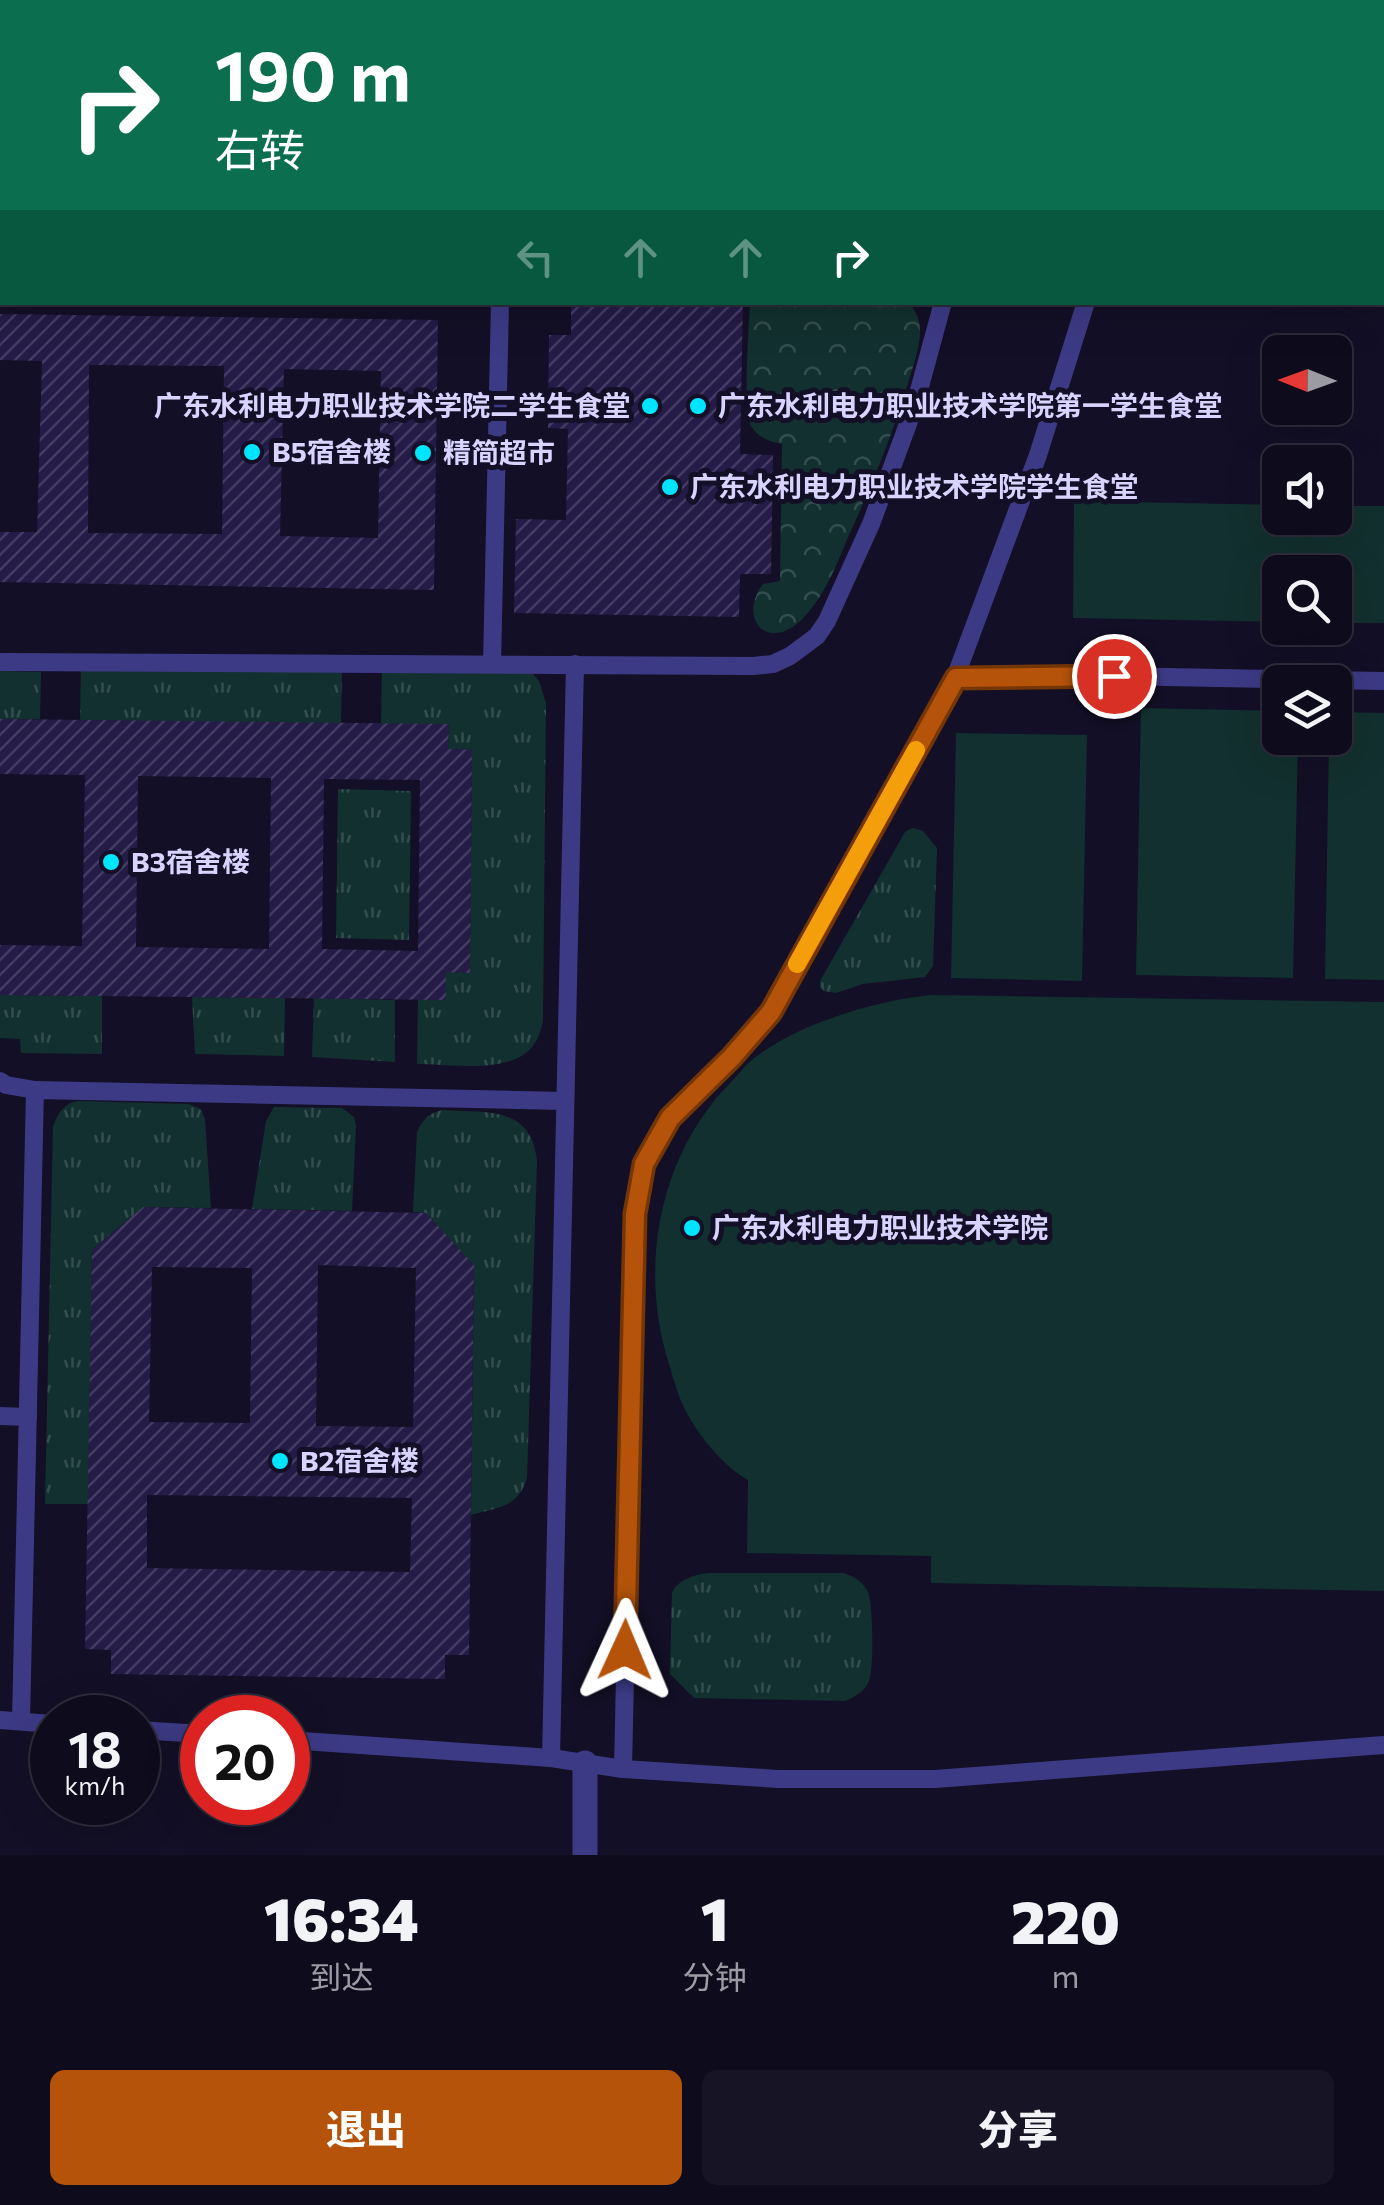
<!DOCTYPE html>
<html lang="zh">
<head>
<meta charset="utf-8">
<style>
  :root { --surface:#0e0b1c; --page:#171425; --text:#f1f3f6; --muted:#9b9ba3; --line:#2e2b3b; --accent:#b45309 }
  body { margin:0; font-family:Commissioner,"Noto Sans SC",sans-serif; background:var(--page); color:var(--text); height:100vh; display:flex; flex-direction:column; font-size:38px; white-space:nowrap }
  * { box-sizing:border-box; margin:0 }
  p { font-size:32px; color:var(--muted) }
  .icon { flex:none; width:55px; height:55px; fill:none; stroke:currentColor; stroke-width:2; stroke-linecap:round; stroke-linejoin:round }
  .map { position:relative; height:1855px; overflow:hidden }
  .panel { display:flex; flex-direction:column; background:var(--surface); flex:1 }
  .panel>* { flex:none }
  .banner { position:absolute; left:0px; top:0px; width:1385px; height:305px; box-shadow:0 10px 40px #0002,0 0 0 2px var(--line); background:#0b6e4f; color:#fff; overflow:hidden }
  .needle { width:65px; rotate:271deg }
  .buttons { position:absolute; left:1262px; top:335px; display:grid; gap:20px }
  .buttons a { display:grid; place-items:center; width:90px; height:90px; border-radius:15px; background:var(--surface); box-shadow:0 10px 40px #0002,0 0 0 2px var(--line); font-size:50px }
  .speed { position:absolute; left:30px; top:1695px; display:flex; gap:20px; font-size:50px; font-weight:700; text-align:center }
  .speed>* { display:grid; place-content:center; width:130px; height:130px; border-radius:50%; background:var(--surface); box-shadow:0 10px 40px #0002,0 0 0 2px var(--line); line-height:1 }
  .speed small { font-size:25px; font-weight:400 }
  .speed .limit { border:15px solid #d22; background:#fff; color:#111 }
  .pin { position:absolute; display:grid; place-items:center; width:85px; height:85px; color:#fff; margin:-42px; border:5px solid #fff; border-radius:50%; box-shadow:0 2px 10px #0007 }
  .me { position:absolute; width:110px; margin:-55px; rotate:1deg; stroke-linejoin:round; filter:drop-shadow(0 0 8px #0008) }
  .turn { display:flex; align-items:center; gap:35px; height:210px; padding:0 50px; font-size:45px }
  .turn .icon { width:130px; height:130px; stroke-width:2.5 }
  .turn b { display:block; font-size:70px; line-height:85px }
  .lanes { display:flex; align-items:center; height:95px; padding:0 50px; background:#0003; justify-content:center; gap:50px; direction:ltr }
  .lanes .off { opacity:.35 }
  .eta { display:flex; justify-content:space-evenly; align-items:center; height:170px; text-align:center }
  .eta b { font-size:60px; font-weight:800; line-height:70px }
  .action { display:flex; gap:20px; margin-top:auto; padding:20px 50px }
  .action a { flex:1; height:115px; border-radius:15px; background:var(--accent); color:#fff; font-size:40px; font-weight:800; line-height:115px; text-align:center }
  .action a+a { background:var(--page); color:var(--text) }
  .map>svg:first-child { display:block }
  .grass { fill:url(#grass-tufts) }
  .forest { fill:url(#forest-crowns) }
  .pitch { fill:#12302f }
  .building { fill:url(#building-hatch); fill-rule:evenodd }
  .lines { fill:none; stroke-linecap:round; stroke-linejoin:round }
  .lane { stroke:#3d3a85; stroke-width:18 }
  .street { stroke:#3d3a85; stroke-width:25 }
  .route-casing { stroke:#753606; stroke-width:25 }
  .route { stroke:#b45309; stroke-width:18 }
  .slow { stroke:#f59e0b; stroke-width:18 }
  .poi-dot { fill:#00e5ff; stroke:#130f26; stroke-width:4 }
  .labels { text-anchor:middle; stroke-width:10; stroke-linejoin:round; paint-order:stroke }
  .poi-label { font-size:28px; font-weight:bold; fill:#d9d4ff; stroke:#130f26; text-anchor:start }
</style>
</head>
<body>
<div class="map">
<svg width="1384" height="1855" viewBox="0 0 1384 1855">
  <defs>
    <pattern id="grass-tufts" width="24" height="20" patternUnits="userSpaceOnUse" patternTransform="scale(2.5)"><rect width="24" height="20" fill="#12302f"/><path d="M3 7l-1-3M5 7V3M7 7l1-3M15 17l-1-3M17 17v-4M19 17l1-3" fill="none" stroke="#344d4e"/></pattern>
    <pattern id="forest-crowns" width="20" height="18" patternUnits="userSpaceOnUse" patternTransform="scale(2.5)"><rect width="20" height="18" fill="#12302f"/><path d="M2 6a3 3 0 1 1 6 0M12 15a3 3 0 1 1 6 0" fill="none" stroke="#344d4e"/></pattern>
    <pattern id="building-hatch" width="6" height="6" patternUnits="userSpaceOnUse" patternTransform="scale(2.5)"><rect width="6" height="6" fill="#241b47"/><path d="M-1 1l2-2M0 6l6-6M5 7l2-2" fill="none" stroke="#433b63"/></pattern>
  </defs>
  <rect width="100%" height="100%" fill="#130f26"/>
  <g class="grass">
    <polygon points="81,661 342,665 341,724 80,720"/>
    <path d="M 382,664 L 532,673 L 539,681 L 546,703 L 543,1021 C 541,1029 539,1038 534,1044 C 515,1075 449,1064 417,1064 L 418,999 L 445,1000 L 446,972 L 470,972 L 472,750 L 448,749 L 449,725 L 381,724 Z"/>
    <polygon points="0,671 41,672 40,719 0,719"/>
    <polygon points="338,789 411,791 409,940 336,938"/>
    <polygon points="912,828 923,831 937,848 933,966 925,977 863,984 836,993 824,991 820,987 820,981 905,832"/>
    <polygon points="0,995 102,996 102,1054 21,1053 20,1039 0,1038"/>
    <polygon points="192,997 285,998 284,1056 195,1054"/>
    <polygon points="314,998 395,1000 395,1062 312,1057"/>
    <path d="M 78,1101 L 188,1104 L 201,1109 L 205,1120 L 211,1208 L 143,1207 L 92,1250 L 88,1504 L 45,1504 L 53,1127 C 57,1114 64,1103 78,1101 Z"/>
    <polygon points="274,1107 342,1108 354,1117 356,1125 352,1211 252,1209 266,1121"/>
    <path d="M 442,1110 C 486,1113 531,1105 537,1161 L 527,1478 C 518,1508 498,1507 471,1515 L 474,1266 L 426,1213 L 413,1212 L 417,1132 C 423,1119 428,1114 442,1110 Z"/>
    <path d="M 708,1573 L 843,1573 C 854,1576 862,1581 868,1592 C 873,1603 874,1669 869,1681 C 865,1691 855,1697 845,1701 L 694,1698 L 670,1674 L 672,1592 C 680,1579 693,1575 708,1573 Z"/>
  </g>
  <path class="forest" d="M 909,303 C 916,311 920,320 920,331 C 920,348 913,366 908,383 C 892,436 872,485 849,535 C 837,563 826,594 805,616 C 770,655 736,620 763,584 L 780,581 L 782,444 C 769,441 757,438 750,424 C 743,409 749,325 750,303 Z"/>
  <g class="pitch">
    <polygon points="1074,501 1280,505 1280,518 1335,518 1335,506 1384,506 1384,623 1335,623 1335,572 1280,572 1280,622 1073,618"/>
    <polygon points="1141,708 1280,711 1280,738 1298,738 1293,978 1136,975"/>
    <polygon points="1335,712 1384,713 1384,980 1325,979 1329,738 1335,738"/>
    <polygon points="956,733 1087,735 1082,981 951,978"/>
    <path d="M 930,995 L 1384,1002 L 1384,1591 L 931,1583 L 931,1556 L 747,1553 L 748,1480 C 720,1465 688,1423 678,1393 C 674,1383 672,1373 669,1364 C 638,1267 659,1154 732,1081 C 739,1074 745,1065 753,1059 C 797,1024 874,1001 930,995 Z"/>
  </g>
  <g class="building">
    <polygon points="571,302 743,302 740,454 773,455 771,574 740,574 739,617 514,613 516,519 566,520 568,429 548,428 549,335 571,335"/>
    <path d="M 0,314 L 438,320 L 434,590 L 0,582 L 0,532 L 37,532 L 42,361 L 0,360 ZM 89,365 L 224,366 L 222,534 L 88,533 ZM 284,369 L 381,371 L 378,538 L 280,536 Z"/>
    <path d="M 0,719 L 449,724 L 448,749 L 472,750 L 470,973 L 446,972 L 446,1000 L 0,995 L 0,945 L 82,946 L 85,775 L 0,774 ZM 138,776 L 271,778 L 269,949 L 136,947 ZM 324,779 L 420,780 L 418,951 L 322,949 Z"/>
    <path d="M 143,1207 L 426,1213 L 474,1265 L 469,1655 L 445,1655 L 445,1679 L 111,1674 L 111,1650 L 85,1649 L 92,1250 ZM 318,1265 L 416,1268 L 413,1427 L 316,1426 ZM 152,1267 L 252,1268 L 250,1423 L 149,1422 ZM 147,1495 L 412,1498 L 410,1572 L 147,1568 Z"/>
  </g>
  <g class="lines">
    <g class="lane">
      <polyline points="1007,2 1007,0"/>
      <polyline points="1138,2 1138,0"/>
      <polyline points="0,248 2,249"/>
      <polyline points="0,662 753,666 773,664 790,656 817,636 827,621 871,524 915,405 943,302"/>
      <polyline points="492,664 500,302"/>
      <polyline points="955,678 1114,676 1384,681"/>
      <polyline points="0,1081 6,1085 35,1090 565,1101"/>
      <polyline points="0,1416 28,1417"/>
      <polyline points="0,1720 52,1724"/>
      <polyline points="21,1721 35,1090"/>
      <polyline points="138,1730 202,1734"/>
      <polyline points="288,1740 551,1758 623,1769 778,1779 935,1779 1384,1745"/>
      <polyline points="551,1758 575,664"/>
      <polyline points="623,1769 635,1214 644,1165 656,1140 670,1118 732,1057 771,1012 955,678 1038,455 1086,302"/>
    </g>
    <polyline class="street" points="585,1855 585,1763"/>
  </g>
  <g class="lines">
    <defs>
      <polyline id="route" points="625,1650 635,1214 644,1164 670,1118 732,1057 771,1012 956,678 1114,676"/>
    </defs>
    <use href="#route" class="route-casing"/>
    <use href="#route" class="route"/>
    <polyline class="slow" points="797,964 916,750"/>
  </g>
  <g class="poi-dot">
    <circle cx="650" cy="406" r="10"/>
    <circle cx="698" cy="406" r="10"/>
    <circle cx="252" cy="452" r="10"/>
    <circle cx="423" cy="453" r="10"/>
    <circle cx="670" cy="487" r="10"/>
    <circle cx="111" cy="862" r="10"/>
    <circle cx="692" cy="1228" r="10"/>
    <circle cx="280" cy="1461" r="10"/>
  </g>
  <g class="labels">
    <g class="poi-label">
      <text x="630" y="416" text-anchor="end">广东水利电力职业技术学院二学生食堂</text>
      <text x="718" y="416">广东水利电力职业技术学院第一学生食堂</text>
      <text x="272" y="462">B5宿舍楼</text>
      <text x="443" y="463">精简超市</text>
      <text x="690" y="497">广东水利电力职业技术学院学生食堂</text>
      <text x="131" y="872">B3宿舍楼</text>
      <text x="712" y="1238">广东水利电力职业技术学院</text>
      <text x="300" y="1471">B2宿舍楼</text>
    </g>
  </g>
</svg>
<div class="buttons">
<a><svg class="needle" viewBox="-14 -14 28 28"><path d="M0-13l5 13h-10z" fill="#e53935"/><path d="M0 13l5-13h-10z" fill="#9b9ba3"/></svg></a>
<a><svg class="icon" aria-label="sound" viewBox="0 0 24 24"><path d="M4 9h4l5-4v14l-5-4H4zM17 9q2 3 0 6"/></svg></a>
<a><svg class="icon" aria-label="search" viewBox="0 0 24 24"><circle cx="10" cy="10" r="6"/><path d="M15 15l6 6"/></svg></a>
<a><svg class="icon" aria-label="layers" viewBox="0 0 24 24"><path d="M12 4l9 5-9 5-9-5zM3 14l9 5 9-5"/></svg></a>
</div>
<div class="speed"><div>18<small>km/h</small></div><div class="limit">20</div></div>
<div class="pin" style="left:1114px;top:676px;background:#d93025"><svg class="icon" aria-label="arrive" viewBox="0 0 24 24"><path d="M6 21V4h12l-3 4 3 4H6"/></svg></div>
<svg class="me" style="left:625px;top:1650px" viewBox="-20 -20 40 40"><path d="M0-17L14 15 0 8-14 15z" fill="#b45309" stroke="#fff" stroke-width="4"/></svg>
<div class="banner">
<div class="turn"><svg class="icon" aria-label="right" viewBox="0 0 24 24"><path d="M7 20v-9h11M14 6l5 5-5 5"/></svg><div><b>190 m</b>右转</div></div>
<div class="lanes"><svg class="icon off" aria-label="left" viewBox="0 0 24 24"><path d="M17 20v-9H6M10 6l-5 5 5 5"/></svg><svg class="icon off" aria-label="ahead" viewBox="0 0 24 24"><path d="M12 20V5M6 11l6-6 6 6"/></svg><svg class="icon off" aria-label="ahead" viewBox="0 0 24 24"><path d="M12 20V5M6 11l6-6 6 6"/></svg><svg class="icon" aria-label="right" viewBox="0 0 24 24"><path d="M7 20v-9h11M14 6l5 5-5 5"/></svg></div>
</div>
</div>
<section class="panel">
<div class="eta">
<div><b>16:34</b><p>到达</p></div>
<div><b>1</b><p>分钟</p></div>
<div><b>220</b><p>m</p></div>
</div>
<div class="action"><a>退出</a><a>分享</a></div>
</section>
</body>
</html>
